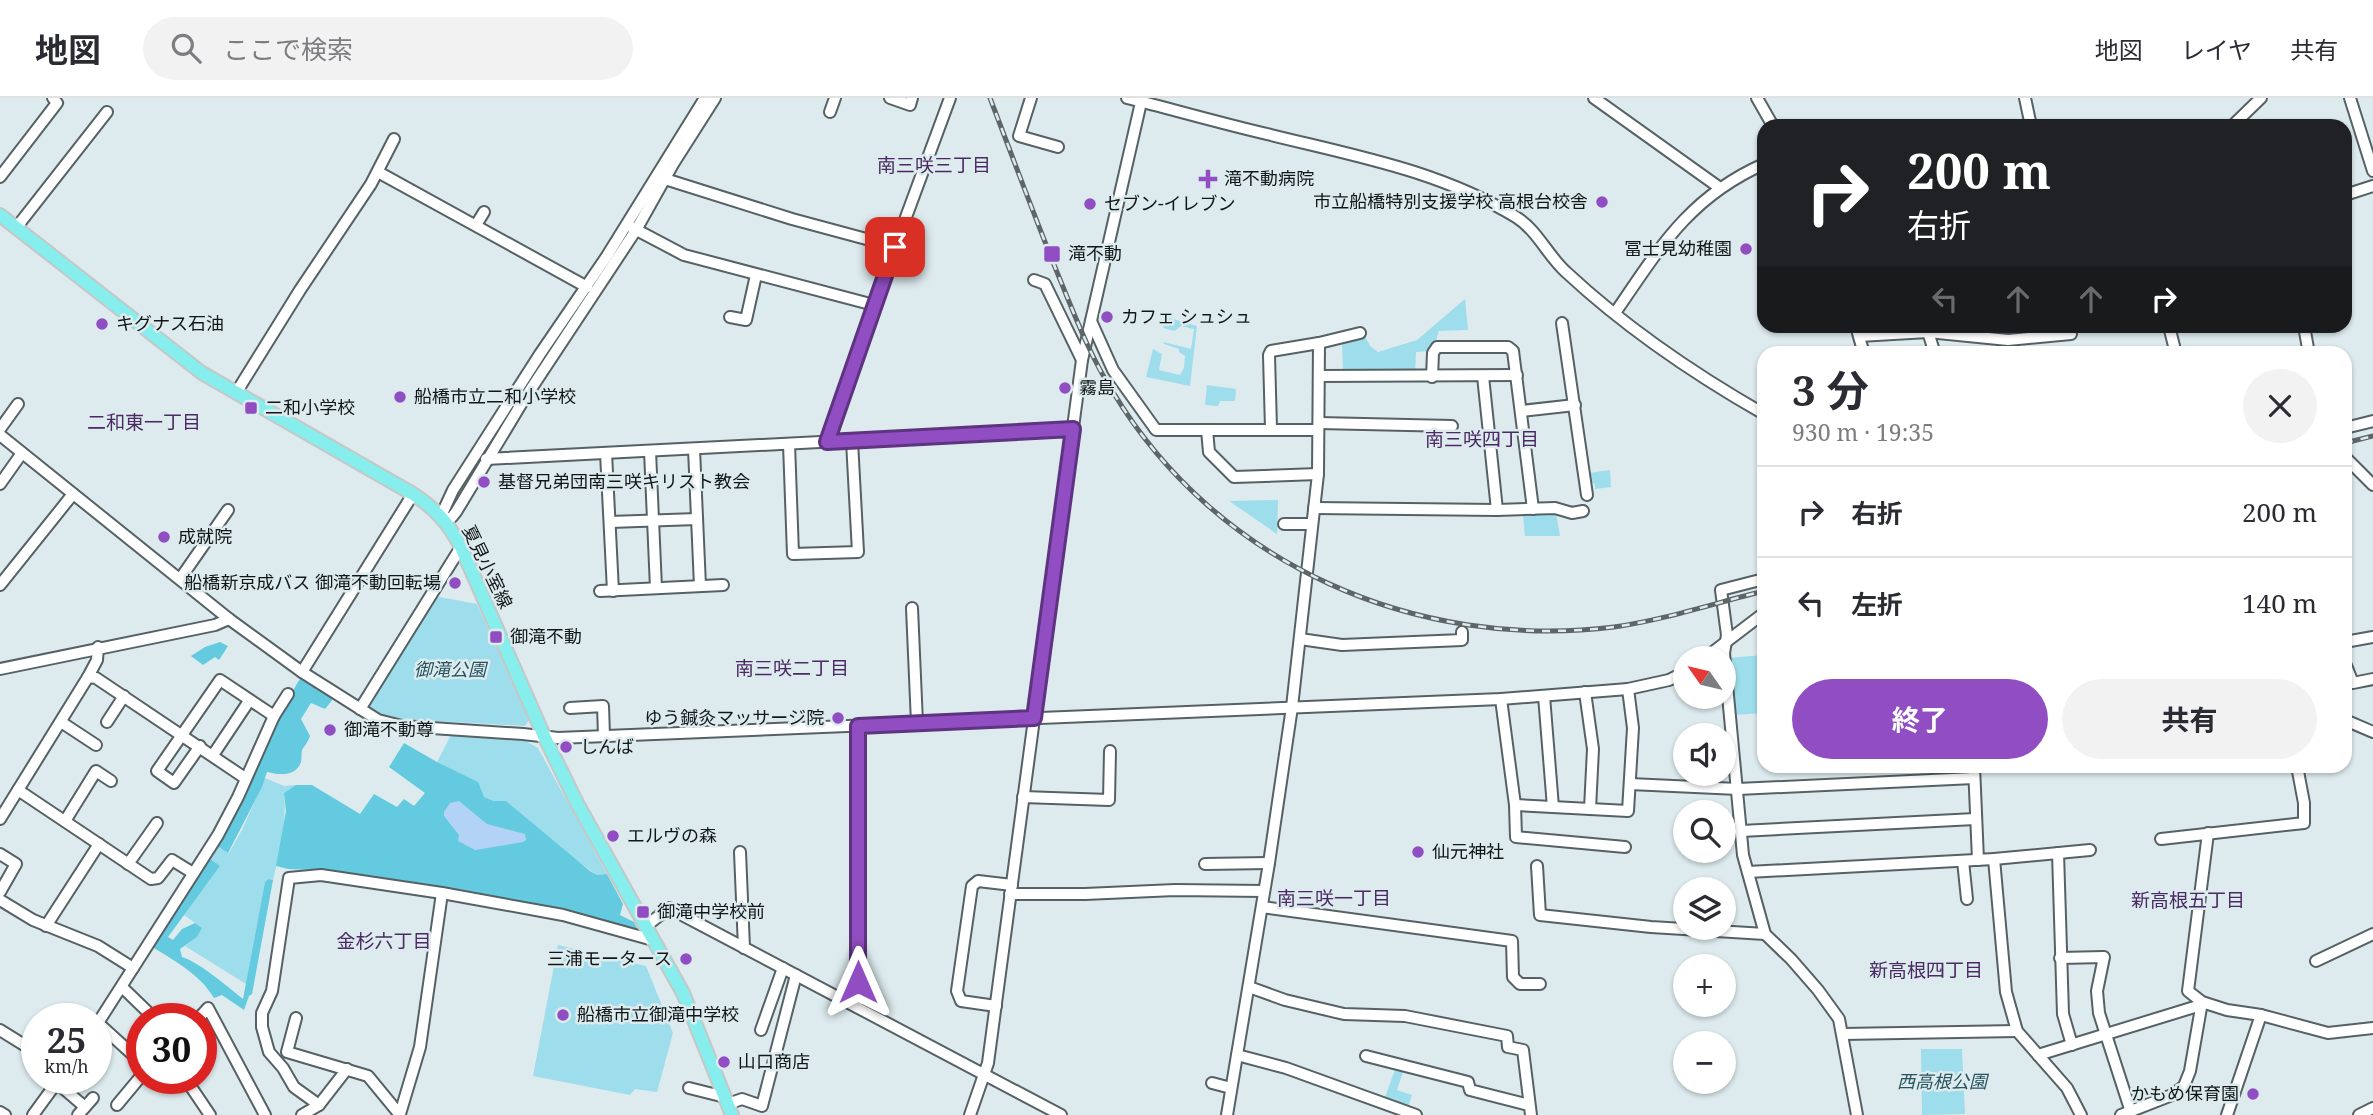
<!DOCTYPE html>
<html lang="ja">
<head>
<meta charset="utf-8">
<style>
  :root { --surface:#fff; --page:#f2f2f3; --text:#2b2b33; --muted:#7c7c81; --line:#e1e1e2; --accent:#914ec3 }
  body { margin:0; font-family:"Noto Serif","Noto Sans JP",serif; background:var(--page); color:var(--text); height:100vh; display:flex; flex-direction:column; font-size:26px; white-space:nowrap }
  * { box-sizing:border-box; margin:0 }
  p { font-size:23px; color:var(--muted) }
  .icon { flex:none; width:38px; height:38px; fill:none; stroke:currentColor; stroke-width:2; stroke-linecap:round; stroke-linejoin:round }
  .map { position:relative; flex:1; overflow:hidden }
  .details { position:absolute; left:1757px; top:248px; width:595px; height:427px; display:flex; flex-direction:column; background:var(--surface); border-radius:21px; box-shadow:0 2px 5px #0004 }
  .details>* { flex:none }
  .top-card { position:absolute; left:1757px; top:21px; width:595px; height:214px; border-radius:21px; box-shadow:0 2px 5px #0004; background:#202124; color:#fff; overflow:hidden }
  .needle { width:46px; rotate:304deg }
  .tools { position:absolute; left:1673px; top:548px; display:grid; gap:14px }
  .tools a { display:grid; place-items:center; width:63px; height:63px; border-radius:50%; background:var(--surface); box-shadow:0 2px 5px #0004; font-size:35px }
  .speed { position:absolute; left:21px; top:905px; display:flex; gap:14px; font-size:35px; font-weight:700; text-align:center }
  .speed>* { display:grid; place-content:center; width:91px; height:91px; border-radius:50%; background:var(--surface); box-shadow:0 2px 5px #0004; line-height:1 }
  .speed small { font-size:18px; font-weight:400 }
  .speed .limit { border:10px solid #d22; background:#fff; color:#111 }
  .pin { position:absolute; display:grid; place-items:center; width:60px; height:60px; color:#fff; margin:-30px; border-radius:14px; box-shadow:0 4px 10px #0006 }
  .me { position:absolute; width:77px; margin:-38px; rotate:0deg; stroke-linejoin:round; filter:drop-shadow(0 0 5px #0008) }
  .turn { display:flex; align-items:center; gap:24px; height:147px; padding:0 35px; font-size:32px }
  .turn .icon { width:91px; height:91px; stroke-width:2.5 }
  .turn b { display:block; font-size:49px; line-height:60px }
  .lanes { display:flex; align-items:center; height:66px; padding:0 35px; background:#0003; justify-content:center; gap:35px; direction:ltr }
  .lanes .off { opacity:.35 }
  .round { display:grid; place-items:center; flex:none; width:74px; height:74px; border-radius:37px; background:var(--page) }
  .headline { display:flex; align-items:center; justify-content:space-between; height:119px; padding:0 35px }
  h1 { font-size:42px; font-weight:700; line-height:52px }
  .button { display:flex; gap:14px; margin-top:auto; padding:14px 35px }
  .button a { flex:1; height:80px; border-radius:42px; background:var(--accent); color:#fff; font-size:28px; font-weight:700; line-height:80px; text-align:center }
  .button a+a { background:var(--page); color:var(--text) }
  ul { padding:0; list-style:none }
  li { display:flex; align-items:center; gap:21px; height:91px; padding:0 35px; border-top:2px solid var(--line) }
  li div { flex:1 }
  li b { display:block; font-size:26px }
  li em { font-style:normal }
  header { display:flex; align-items:center; gap:42px; box-sizing:border-box; height:98px; padding:0 35px; background:var(--surface); border-bottom:2px solid var(--line) }
  header strong { font-size:33px }
  nav { display:flex; gap:38px; margin-inline-start:auto; font-size:24px }
  .search { width:490px; height:63px; background:var(--page); display:flex; align-items:center; gap:18px; box-sizing:border-box; padding:0 24px; border-radius:38px; color:var(--muted); font-size:26px }
  .map>svg:first-child { display:block }
  .green { fill:#9eddeb }
  .forest { fill:#63cadf }
  .water { fill:#b3d3f6 }
  .lines { fill:none; stroke-linecap:round; stroke-linejoin:round }
  .minor-casing { stroke:#556164; stroke-width:14 }
  .major-casing { stroke:#c6c7c7; stroke-width:16 }
  .minor { stroke:#fff; stroke-width:10 }
  .major { stroke:#86eeec; stroke-width:12 }
  .rail-casing { stroke:#5d6567; stroke-width:5 }
  .rail { stroke:#ddebee; stroke-width:2.5; stroke-dasharray:8; stroke-linecap:butt }
  .route-casing { stroke:#5e337f; stroke-width:18 }
  .route { stroke:#914ec3; stroke-width:12 }
  .poi-dot { fill:#914ec3; stroke:#ddebee; stroke-width:2.5 }
  .labels { text-anchor:middle; stroke-width:5; stroke-linejoin:round; paint-order:stroke }
  .poi-label { font-size:18px; fill:#111617; stroke:#ddebee; text-anchor:start }
  .street-label { font-size:18px; fill:#111617; stroke:#ddebee }
  .park-label { font-size:18px; font-style:italic; fill:#27545e; stroke:#ddebee }
  .neighbourhood-label { font-size:19px; fill:#4a2a63; stroke:#ddebee }
</style>
</head>
<body>
<header>
<strong>地図</strong>
<div class="search"><svg class="icon" aria-label="search" viewBox="0 0 24 24"><circle cx="10" cy="10" r="6"/><path d="M15 15l6 6"/></svg>ここで検索</div>
<nav><a>地図</a><a>レイヤ</a><a>共有</a></nav>
</header>
<div class="map">
<svg width="2373" height="1017" viewBox="0 0 2373 1017">
  <rect width="100%" height="100%" fill="#ddebee"/>
  <g class="green">
    <polygon points="1465,201 1468,232 1439,233 1435,246 1429,253 1416,254 1415,274 1343,273 1342,243 1365,238 1370,248 1378,254 1417,242"/>
    <polygon points="1166,219 1197,228 1190,288 1146,279 1153,251 1162,256 1159,272 1180,277 1184,270 1185,258 1179,254 1179,251 1164,246 1163,244 1191,251 1194,231 1181,228 1175,233 1163,230"/>
    <polygon points="1207,287 1236,291 1235,303 1220,303 1218,308 1205,307"/>
    <polygon points="1610,372 1611,389 1595,391 1595,386 1590,384 1589,375"/>
    <polygon points="1278,402 1277,436 1229,403"/>
    <polygon points="1556,415 1560,438 1525,438 1523,417"/>
    <polygon points="434,498 477,506 529,622 525,628 402,621 380,616 367,609"/>
    <polygon points="1764,557 1764,615 1735,617 1732,615 1727,560"/>
    <polygon points="451,637 524,642 538,650 607,776 597,777 494,703 484,699 479,690 437,664"/>
    <path d="M 265,680 L 284,688 L 296,687 L 284,695 C 287,724 280,754 273,782 L 268,781 L 265,784 L 246,886 L 185,848 L 197,839 L 202,830 L 184,817 L 220,768 L 209,762 L 219,749 L 229,755 L 243,730 Z"/>
    <polygon points="558,847 646,868 673,935 657,994 635,991 630,997 533,978"/>
    <polygon points="1921,951 1962,951 1965,1016 1922,1017"/>
    <polygon points="1396,969 1404,971 1397,992 1412,997 1408,1009 1384,1002"/>
  </g>
  <g class="forest">
    <polygon points="220,544 228,548 219,562 215,559 203,567 191,558 205,549"/>
    <path d="M 301,579 L 333,601 L 325,611 L 311,605 L 301,621 L 310,638 C 308,644 305,647 302,652 C 301,656 302,660 301,664 C 296,679 279,677 267,674 L 262,689 L 228,755 L 219,749 L 210,761 L 220,768 L 168,839 L 173,842 L 182,831 L 195,825 L 202,830 L 197,839 L 180,851 L 182,859 C 199,864 228,889 243,901 L 265,784 L 268,781 L 273,782 L 252,896 L 249,898 L 244,912 L 222,897 L 214,900 C 199,875 173,862 149,847 C 204,760 248,667 301,579 Z"/>
    <polygon points="404,645 437,664 478,684 484,699 494,703 506,703 590,773 597,777 607,776 623,806 620,817 634,824 640,836 336,773 288,771 276,768 286,713 284,695 296,687 312,687 360,716 374,696 397,709 404,701 414,708 425,695 389,669"/>
  </g>
  <polygon class="water" points="459,703 487,726 525,736 526,742 523,744 475,752 458,743 459,737 444,718 444,714 450,705"/>
  <g class="lines">
    <defs>
      <g id="minor">
        <polyline points="890,0 910,7 912,0"/>
        <polyline points="1031,0 1019,38 1058,49"/>
        <path d="M 1127,0 C 1175,12 1223,26 1271,37 C 1356,58 1440,73 1516,119 C 1537,132 1548,158 1566,174 C 1625,229 1694,276 1764,316"/>
        <polyline points="1594,0 1720,90"/>
        <polyline points="1757,0 1773,28"/>
        <polyline points="2025,0 2031,28"/>
        <polyline points="2350,0 2373,73"/>
        <polyline points="830,14 835,0"/>
        <polyline points="2232,28 2261,0"/>
        <polyline points="378,74 587,189"/>
        <polyline points="0,79 57,5 53,0"/>
        <polyline points="665,81 792,121 896,149"/>
        <polyline points="2345,97 2373,88"/>
        <polyline points="476,127 484,114"/>
        <polyline points="631,129 684,157 874,207"/>
        <polyline points="16,130 107,14"/>
        <polyline points="1034,182 1045,186 1082,262"/>
        <path d="M 1615,215 C 1659,151 1689,99 1764,66"/>
        <polyline points="730,219 746,222 756,177"/>
        <polyline points="1091,223 1113,272 1156,332 1318,332"/>
        <polyline points="1562,225 1587,397"/>
        <polyline points="1856,228 1864,256"/>
        <polyline points="2169,228 2176,256"/>
        <polyline points="2304,228 2309,256"/>
        <polyline points="1928,234 1935,256"/>
        <polyline points="1859,238 1928,234 2008,242 2071,236"/>
        <polyline points="1320,278 1517,277"/>
        <polyline points="1483,278 1497,412"/>
        <polyline points="1432,279 1433,255 1437,249 1508,249 1513,253 1533,411"/>
        <polyline points="236,295 300,192 371,86 394,41"/>
        <polyline points="1521,313 1575,307"/>
        <polyline points="1319,325 1452,328"/>
        <polyline points="2345,330 2373,323"/>
        <polyline points="0,331 18,306"/>
        <polyline points="1271,331 1269,257 1271,253 1319,245 1360,235"/>
        <polyline points="1207,332 1209,354 1234,379 1318,376"/>
        <polyline points="0,337 229,521 302,574 378,622 402,628 523,636 558,640 1501,601 1628,591 1669,582 1685,574"/>
        <polyline points="826,344 868,222 950,0"/>
        <polyline points="789,346 793,456 858,454 852,343"/>
        <polyline points="694,351 700,488"/>
        <polyline points="650,353 656,490"/>
        <polyline points="606,355 613,493"/>
        <polyline points="2345,359 2373,387"/>
        <polyline points="486,361 1073,331"/>
        <polyline points="0,386 22,355"/>
        <polyline points="1314,410 1497,412 1555,410 1572,415 1583,413"/>
        <polyline points="441,418 453,392 540,256 607,158 705,0"/>
        <polyline points="444,422 452,419 456,414 523,303 636,132 673,66 715,0"/>
        <polyline points="610,424 697,421"/>
        <polyline points="1284,426 1312,426"/>
        <polyline points="180,481 228,412"/>
        <polyline points="1764,481 1721,492 1727,537 1724,555 1743,757 1765,836 1791,861 1818,892 1839,921 1857,1017"/>
        <polyline points="0,487 73,396"/>
        <polyline points="600,493 723,487"/>
        <polyline points="912,510 917,625"/>
        <polyline points="1300,541 1342,547 1462,542 1462,534"/>
        <polyline points="2345,544 2373,539"/>
        <polyline points="1705,560 1764,515"/>
        <polyline points="2345,565 2353,585 2373,581"/>
        <polyline points="0,571 215,527 229,521"/>
        <polyline points="302,574 413,396"/>
        <polyline points="88,579 96,580 245,680"/>
        <polyline points="1585,594 1593,651 1590,711"/>
        <polyline points="1544,598 1553,709"/>
        <polyline points="1501,601 1515,707 1516,739 1625,749"/>
        <polyline points="570,610 603,608 604,638"/>
        <polyline points="360,611 461,449"/>
        <polyline points="2345,622 2373,634"/>
        <polyline points="61,624 96,647"/>
        <polyline points="107,624 124,598"/>
        <polyline points="200,648 174,685 157,673 220,582 274,618"/>
        <polyline points="213,657 249,603"/>
        <polyline points="1974,668 1978,762"/>
        <polyline points="1630,686 1738,691 1974,680"/>
        <polyline points="18,692 151,781 158,780 172,762 193,775"/>
        <polyline points="1023,699 1109,702 1110,653"/>
        <polyline points="1515,707 1628,713 1633,630 1628,591"/>
        <polyline points="0,721 88,579 97,562 98,549"/>
        <polyline points="65,723 96,673 111,683"/>
        <polyline points="1741,733 1975,721"/>
        <polyline points="2208,735 2188,893 2202,904 2227,912 2261,917 2328,935 2373,930"/>
        <polyline points="2161,741 2304,725 2304,705 2297,668"/>
        <polyline points="740,754 744,850"/>
        <polyline points="2058,755 2063,916 2072,947"/>
        <polyline points="0,756 16,766 0,794"/>
        <polyline points="1994,761 2006,894 2017,933 2067,990 2081,1017"/>
        <polyline points="1963,763 1967,801"/>
        <polyline points="128,766 157,725"/>
        <polyline points="1205,766 1269,765"/>
        <polyline points="1537,768 1540,817 1651,829 1765,836"/>
        <polyline points="1748,774 1994,761 2090,752"/>
        <polyline points="1010,796 1085,796 1175,792 1264,793"/>
        <polyline points="0,802 33,822 98,848 133,870"/>
        <polyline points="1262,809 1512,843 1513,879 1520,886 1540,886"/>
        <polyline points="46,828 99,746"/>
        <polyline points="646,828 669,810 1061,1017"/>
        <polyline points="2060,860 2104,859 2097,893 2099,915 2131,1014"/>
        <polyline points="2316,863 2373,836"/>
        <polyline points="122,889 154,920"/>
        <polyline points="1249,889 1285,902 1344,916 1405,918 1507,938 1508,949 1523,952 1531,1017"/>
        <polyline points="996,908 961,903 957,893 972,788 978,783 1012,787"/>
        <polyline points="857,909 858,628"/>
        <polyline points="199,920 208,910 265,1017"/>
        <polyline points="296,920 287,954 368,978 400,1017"/>
        <polyline points="98,925 142,965"/>
        <polyline points="96,928 218,737 238,699 274,618 288,596"/>
        <polyline points="0,932 37,955"/>
        <polyline points="761,932 783,870"/>
        <polyline points="1843,936 2017,933"/>
        <polyline points="1237,957 1286,970 1416,1017"/>
        <polyline points="2038,957 2201,907"/>
        <polyline points="1366,958 1468,984 1470,992 1529,1007"/>
        <polyline points="185,980 210,1017"/>
        <polyline points="57,985 85,1009"/>
        <polyline points="1212,985 1231,990"/>
        <polyline points="689,990 725,999"/>
        <polyline points="728,1006 742,1001 762,1008 796,877"/>
        <polyline points="117,1007 142,977"/>
        <polyline points="319,1007 294,989 283,970 269,954 262,929 262,915 272,893 289,780 321,777 442,795 563,817 653,842"/>
        <polyline points="0,1014 5,1017"/>
        <polyline points="400,1016 420,949 442,795"/>
        <polyline points="33,1017 60,980"/>
        <polyline points="78,1017 93,1000"/>
        <polyline points="302,1017 319,1007 347,971"/>
        <polyline points="970,1017 988,965 1082,262 1142,0"/>
        <polyline points="1227,1017 1269,765 1292,609 1318,376 1319,245"/>
        <polyline points="2121,1017 2172,997 2184,988 2190,973 2202,904"/>
        <polyline points="2227,1017 2261,917"/>
        <polyline points="2359,1017 2373,1010"/>
      </g>
      <path id="major" d="M 0,117 L 202,275 L 413,396 C 435,410 449,426 461,449 L 544,638 L 578,707 L 683,895 L 732,1017"/>
    </defs>
    <use href="#minor" class="minor-casing"/>
    <use href="#major" class="major-casing"/>
    <use href="#minor" class="minor"/>
    <use href="#major" class="major"/>
    <defs>
      <g id="rail">
        <path d="M 990,0 C 1013,60 1035,120 1059,179 C 1075,218 1090,258 1113,294 C 1217,467 1416,553 1614,529 C 1664,522 1715,505 1764,493"/>
        <polyline points="2345,345 2373,338"/>
      </g>
    </defs>
    <use href="#rail" class="rail-casing"/>
    <use href="#rail" class="rail"/>
  </g>
  <g class="lines">
    <defs>
      <polyline id="route" points="858,884 858,628 1034,620 1073,331 827,344 895,149"/>
    </defs>
    <use href="#route" class="route-casing"/>
    <use href="#route" class="route"/>
  </g>
  <g class="poi-dot">
    <path d="M1204.5 70.5h7v7h7v7h-7v7h-7v-7h-7v-7h7z"/>
    <circle cx="1602" cy="104" r="7"/>
    <circle cx="1090" cy="106" r="7"/>
    <circle cx="1746" cy="151" r="7"/>
    <rect x="1043" y="147" width="18" height="18" rx="3.5"/>
    <circle cx="1107" cy="219" r="7"/>
    <circle cx="102" cy="226" r="7"/>
    <circle cx="1065" cy="290" r="7"/>
    <circle cx="400" cy="299" r="7"/>
    <rect x="244" y="303" width="14" height="14" rx="3.5"/>
    <circle cx="484" cy="384" r="7"/>
    <circle cx="164" cy="439" r="7"/>
    <circle cx="455" cy="485" r="7"/>
    <rect x="489" y="532" width="14" height="14" rx="3.5"/>
    <circle cx="838" cy="620" r="7"/>
    <circle cx="330" cy="632" r="7"/>
    <circle cx="566" cy="649" r="7"/>
    <circle cx="613" cy="738" r="7"/>
    <circle cx="1418" cy="754" r="7"/>
    <rect x="636" y="807" width="14" height="14" rx="3.5"/>
    <circle cx="686" cy="861" r="7"/>
    <circle cx="563" cy="917" r="7"/>
    <circle cx="724" cy="964" r="7"/>
    <circle cx="2253" cy="996" r="7"/>
  </g>
  <g class="labels">
    <g class="poi-label">
      <text x="1224" y="87">滝不動病院</text>
      <text x="1588" y="110" text-anchor="end">市立船橋特別支援学校 高根台校舎</text>
      <text x="1104" y="112">セブン-イレブン</text>
      <text x="1732" y="157" text-anchor="end">冨士見幼稚園</text>
      <text x="1068" y="162">滝不動</text>
      <text x="1121" y="225">カフェ シュシュ</text>
      <text x="116" y="232">キグナス石油</text>
      <text x="1079" y="296">霧島</text>
      <text x="414" y="305">船橋市立二和小学校</text>
      <text x="265" y="316">二和小学校</text>
      <text x="498" y="390">基督兄弟団南三咲キリスト教会</text>
      <text x="178" y="445">成就院</text>
      <text x="441" y="491" text-anchor="end">船橋新京成バス 御滝不動回転場</text>
      <text x="510" y="545">御滝不動</text>
      <text x="824" y="626" text-anchor="end">ゆう鍼灸マッサージ院</text>
      <text x="344" y="638">御滝不動尊</text>
      <text x="580" y="655">しんば</text>
      <text x="627" y="744">エルヴの森</text>
      <text x="1432" y="760">仙元神社</text>
      <text x="657" y="820">御滝中学校前</text>
      <text x="672" y="867" text-anchor="end">三浦モータース</text>
      <text x="577" y="923">船橋市立御滝中学校</text>
      <text x="738" y="970">山口商店</text>
      <text x="2239" y="1002" text-anchor="end">かもめ保育園</text>
    </g>
    <g class="street-label">
      <text transform="translate(487 469) rotate(64)" y="6">夏見小室線</text>
    </g>
    <g class="park-label">
      <text x="450" y="578">御滝公園</text>
      <text x="1942" y="990">西高根公園</text>
    </g>
    <g class="neighbourhood-label">
      <text x="934" y="74">南三咲三丁目</text>
      <text x="144" y="331">二和東一丁目</text>
      <text x="1482" y="348">南三咲四丁目</text>
      <text x="792" y="577">南三咲二丁目</text>
      <text x="1334" y="807">南三咲一丁目</text>
      <text x="2188" y="809">新高根五丁目</text>
      <text x="384" y="850">金杉六丁目</text>
      <text x="1926" y="879">新高根四丁目</text>
    </g>
  </g>
</svg>
<div class="tools">
<a><svg class="needle" viewBox="-14 -14 28 28"><path d="M0-13l5 13h-10z" fill="#e53935"/><path d="M0 13l5-13h-10z" fill="#7c7c81"/></svg></a>
<a><svg class="icon" aria-label="sound" viewBox="0 0 24 24"><path d="M4 9h4l5-4v14l-5-4H4zM17 9q2 3 0 6"/></svg></a>
<a><svg class="icon" aria-label="search" viewBox="0 0 24 24"><circle cx="10" cy="10" r="6"/><path d="M15 15l6 6"/></svg></a>
<a><svg class="icon" aria-label="layers" viewBox="0 0 24 24"><path d="M12 4l9 5-9 5-9-5zM3 14l9 5 9-5"/></svg></a>
<a>+</a>
<a>−</a>
</div>
<div class="speed"><div>25<small>km/h</small></div><div class="limit">30</div></div>
<div class="pin" style="left:895px;top:149px;background:#d93025"><svg class="icon" aria-label="arrive" viewBox="0 0 24 24"><path d="M6 21V4h12l-3 4 3 4H6"/></svg></div>
<svg class="me" style="left:858px;top:884px" viewBox="-20 -20 40 40"><path d="M0-17L14 15 0 8-14 15z" fill="#914ec3" stroke="#fff" stroke-width="4"/></svg>
<div class="top-card">
<div class="turn"><svg class="icon" aria-label="right" viewBox="0 0 24 24"><path d="M7 20v-9h11M14 6l5 5-5 5"/></svg><div><b>200 m</b>右折</div></div>
<div class="lanes"><svg class="icon off" aria-label="left" viewBox="0 0 24 24"><path d="M17 20v-9H6M10 6l-5 5 5 5"/></svg><svg class="icon off" aria-label="ahead" viewBox="0 0 24 24"><path d="M12 20V5M6 11l6-6 6 6"/></svg><svg class="icon off" aria-label="ahead" viewBox="0 0 24 24"><path d="M12 20V5M6 11l6-6 6 6"/></svg><svg class="icon" aria-label="right" viewBox="0 0 24 24"><path d="M7 20v-9h11M14 6l5 5-5 5"/></svg></div>
</div>
<section class="details">
<div class="headline"><div><h1>3 分</h1><p>930 m · 19:35</p></div><a class="round"><svg class="icon" aria-label="close" viewBox="0 0 24 24"><path d="M6 6l12 12M18 6L6 18"/></svg></a></div>
<ul>
<li><svg class="icon" aria-label="right" viewBox="0 0 24 24"><path d="M7 20v-9h11M14 6l5 5-5 5"/></svg><div><b>右折</b></div><em>200 m</em></li>
<li><svg class="icon" aria-label="left" viewBox="0 0 24 24"><path d="M17 20v-9H6M10 6l-5 5 5 5"/></svg><div><b>左折</b></div><em>140 m</em></li>
</ul>
<div class="button"><a>終了</a><a>共有</a></div>
</section>
</div>
</body>
</html>
